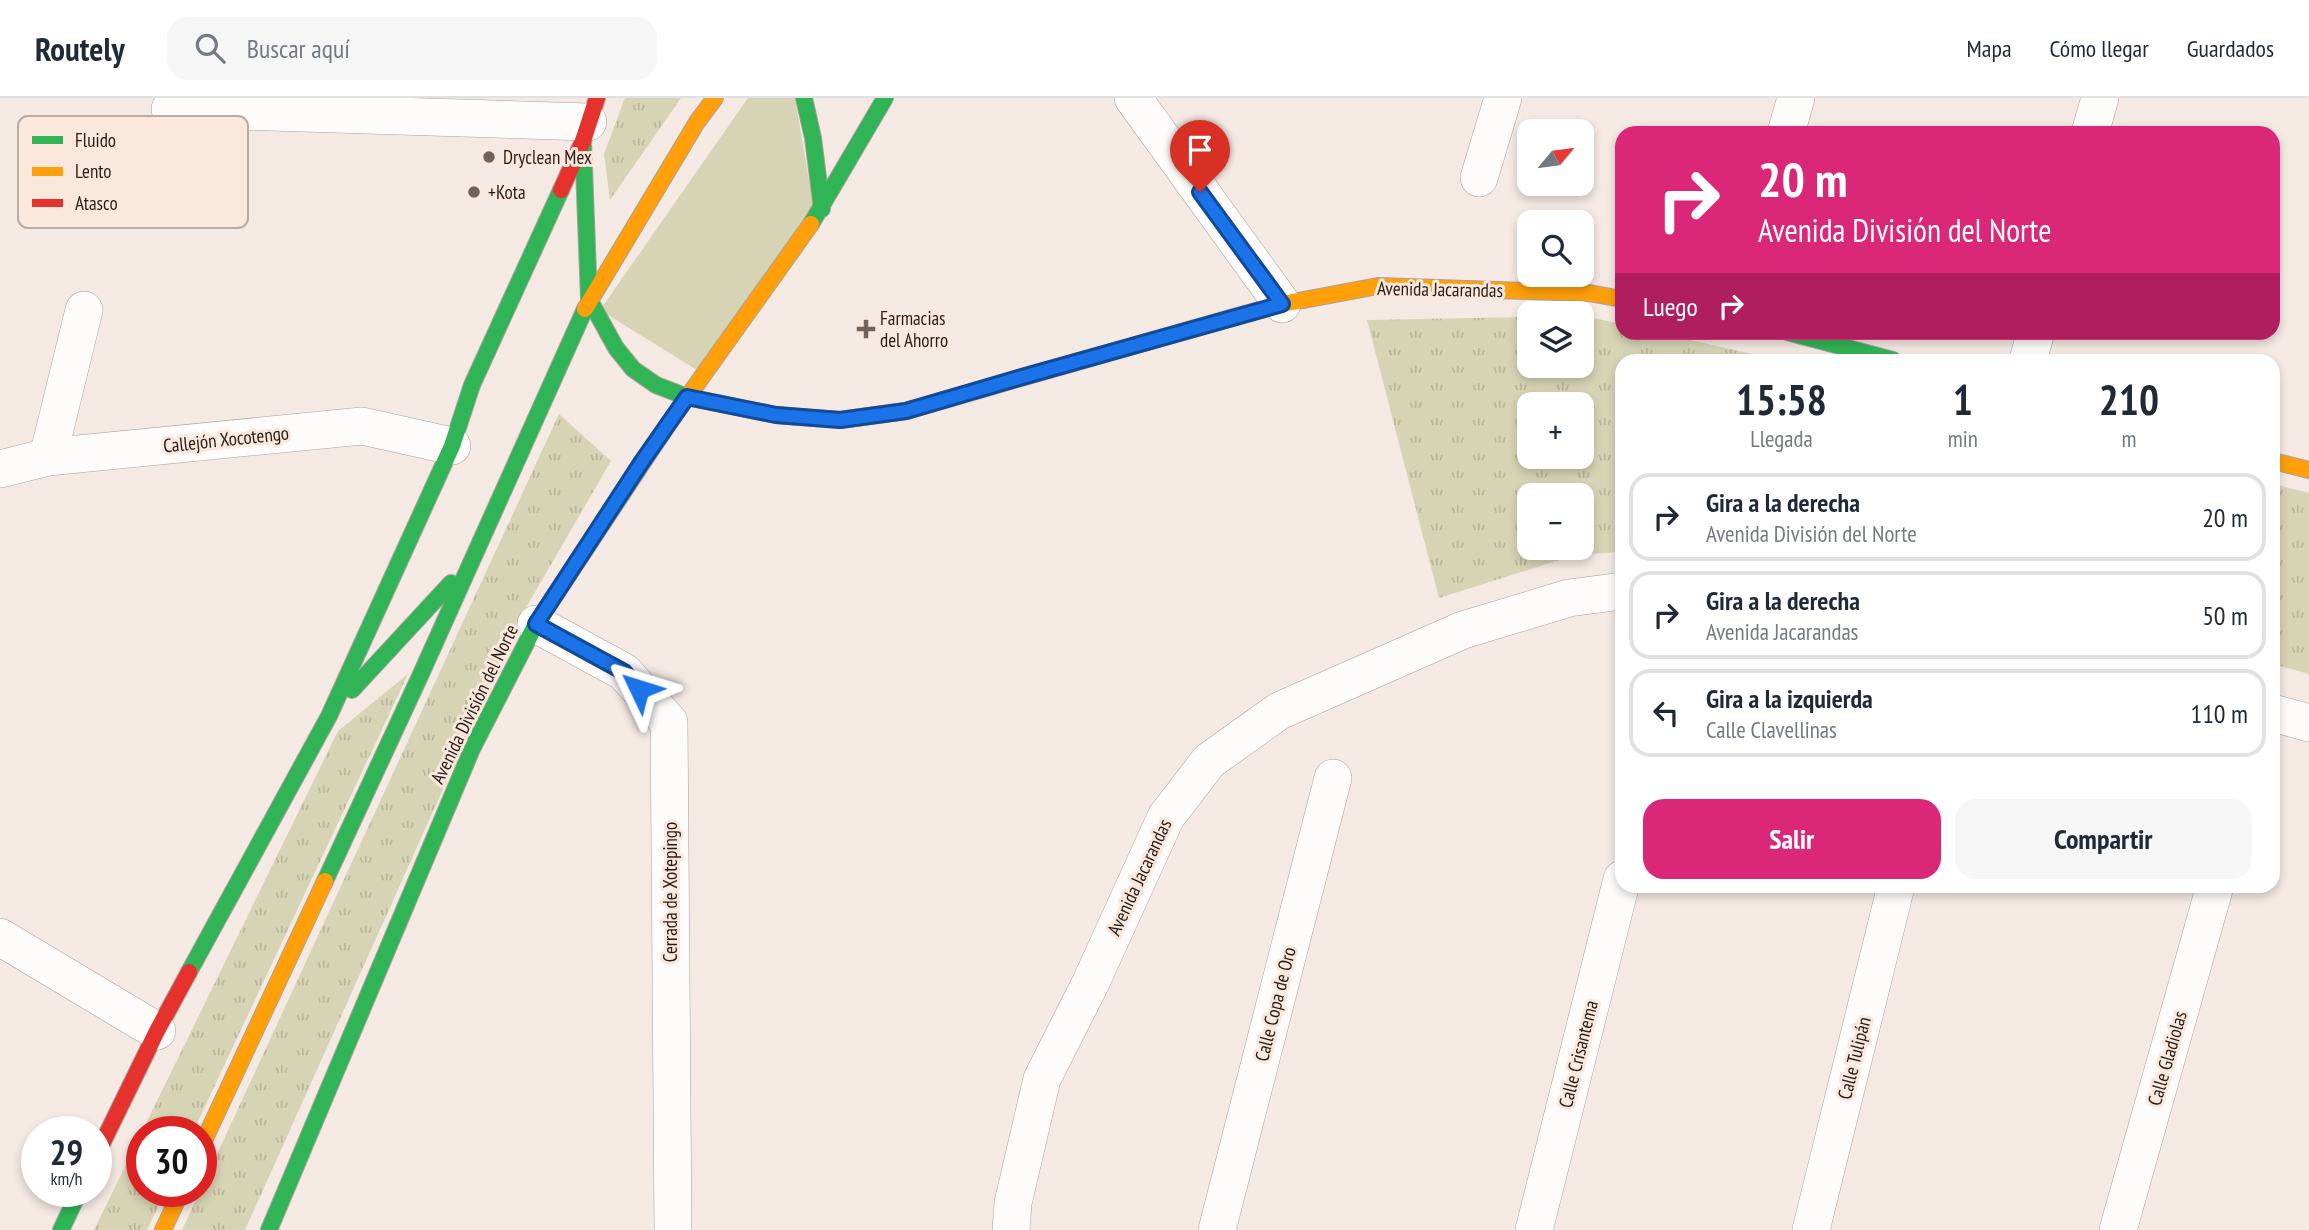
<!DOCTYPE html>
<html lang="es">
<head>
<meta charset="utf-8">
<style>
  :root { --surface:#fff; --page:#f6f6f7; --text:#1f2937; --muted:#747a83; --line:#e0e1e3; --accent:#db2777 }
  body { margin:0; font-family:"PT Sans Narrow",sans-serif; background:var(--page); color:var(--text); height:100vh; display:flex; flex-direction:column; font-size:26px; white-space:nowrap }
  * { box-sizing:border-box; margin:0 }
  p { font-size:23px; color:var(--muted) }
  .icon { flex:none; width:38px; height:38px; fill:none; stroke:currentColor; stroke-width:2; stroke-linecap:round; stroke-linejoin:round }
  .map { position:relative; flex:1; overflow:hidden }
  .panel { position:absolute; left:1615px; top:256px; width:665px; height:539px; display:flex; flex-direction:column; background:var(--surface); border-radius:21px; box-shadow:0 4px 10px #0003 }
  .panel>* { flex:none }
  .hud { position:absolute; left:1615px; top:28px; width:665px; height:214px; border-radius:21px; box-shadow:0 4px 10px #0003; background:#db2777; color:#fff; overflow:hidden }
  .needle { width:46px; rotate:61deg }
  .buttons { position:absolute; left:1517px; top:21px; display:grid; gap:14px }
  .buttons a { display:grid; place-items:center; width:77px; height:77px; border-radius:14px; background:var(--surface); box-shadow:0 4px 10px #0003; font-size:35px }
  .speed { position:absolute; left:21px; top:1018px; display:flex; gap:14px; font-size:35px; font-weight:700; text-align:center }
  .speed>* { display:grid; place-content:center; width:91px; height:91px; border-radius:50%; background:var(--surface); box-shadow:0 4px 10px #0003; line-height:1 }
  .speed small { font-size:18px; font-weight:400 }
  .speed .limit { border:10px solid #d22; background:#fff; color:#111 }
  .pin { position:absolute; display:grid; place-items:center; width:60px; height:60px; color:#fff; margin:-72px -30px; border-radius:50% 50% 50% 0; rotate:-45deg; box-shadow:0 0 7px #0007 }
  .pin .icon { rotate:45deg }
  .me { position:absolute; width:77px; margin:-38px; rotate:311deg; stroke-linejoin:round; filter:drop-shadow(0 0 5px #0008) }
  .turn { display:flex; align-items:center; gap:24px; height:147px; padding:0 28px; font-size:32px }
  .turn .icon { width:91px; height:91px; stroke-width:2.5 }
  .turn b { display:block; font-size:49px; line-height:60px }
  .then { display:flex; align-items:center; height:66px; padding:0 28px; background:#0003; gap:14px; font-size:26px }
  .eta { display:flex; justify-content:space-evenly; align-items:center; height:119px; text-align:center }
  .eta b { font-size:42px; font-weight:600; line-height:49px }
  .cta { display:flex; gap:14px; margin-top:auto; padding:14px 28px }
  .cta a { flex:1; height:80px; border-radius:21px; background:var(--accent); color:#fff; font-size:28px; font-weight:600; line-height:80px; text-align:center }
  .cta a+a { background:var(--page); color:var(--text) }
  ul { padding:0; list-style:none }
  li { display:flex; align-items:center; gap:21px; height:88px; margin:0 14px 10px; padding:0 14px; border:4px solid var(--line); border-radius:21px }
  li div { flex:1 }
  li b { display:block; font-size:26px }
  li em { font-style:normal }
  header { display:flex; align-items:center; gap:42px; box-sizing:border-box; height:98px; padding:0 35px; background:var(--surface); border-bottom:2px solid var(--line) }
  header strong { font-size:33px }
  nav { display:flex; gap:38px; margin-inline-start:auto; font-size:24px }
  .search { width:490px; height:63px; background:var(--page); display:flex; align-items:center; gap:18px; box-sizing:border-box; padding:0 24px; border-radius:21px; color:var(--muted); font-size:26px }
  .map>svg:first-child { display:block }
  .grass { fill:#d7d4b5 }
  .park { fill:url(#park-tufts); fill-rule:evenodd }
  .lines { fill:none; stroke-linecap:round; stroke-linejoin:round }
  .street-casing { stroke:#aba19c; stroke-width:38 }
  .fast-casing { stroke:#aba19c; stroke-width:18 }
  .slow-casing { stroke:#aba19c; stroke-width:18 }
  .jam-casing { stroke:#aba19c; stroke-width:18 }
  .street { stroke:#fdfcfb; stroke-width:37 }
  .fast { stroke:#30b455; stroke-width:16 }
  .slow { stroke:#ff9f0a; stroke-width:16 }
  .jam { stroke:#e5322d; stroke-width:16 }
  .route-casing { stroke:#114b97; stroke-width:18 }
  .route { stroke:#1a73e8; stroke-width:12 }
  .poi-dot { fill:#6e645d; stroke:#fae8dd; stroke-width:2.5 }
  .labels { text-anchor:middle; stroke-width:6; stroke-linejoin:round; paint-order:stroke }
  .poi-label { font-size:19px; fill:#261c15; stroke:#fae8dd; text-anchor:start }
  .street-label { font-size:19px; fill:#261c15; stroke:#fae8dd }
  .key { fill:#fae8dd; stroke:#baaba1; stroke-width:2 }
  .key-label { font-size:19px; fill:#261c15 }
</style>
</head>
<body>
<header>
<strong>Routely</strong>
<div class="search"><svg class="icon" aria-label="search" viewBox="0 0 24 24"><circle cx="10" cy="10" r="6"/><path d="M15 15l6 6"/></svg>Buscar aquí</div>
<nav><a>Mapa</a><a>Cómo llegar</a><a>Guardados</a></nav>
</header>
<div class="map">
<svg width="2309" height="1132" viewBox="0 0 2309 1132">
  <defs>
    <pattern id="park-tufts" width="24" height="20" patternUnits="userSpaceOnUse" patternTransform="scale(1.75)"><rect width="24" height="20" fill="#d7d4b5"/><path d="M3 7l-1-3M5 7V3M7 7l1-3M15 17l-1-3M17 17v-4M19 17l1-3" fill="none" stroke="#b8b59b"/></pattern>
  </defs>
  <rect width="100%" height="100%" fill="#f4e9e3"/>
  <polygon class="grass" points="748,0 795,0 814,112 700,274 600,212"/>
  <g class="park">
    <polygon points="625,0 681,0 610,102 604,56"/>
    <path d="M 1582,218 L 1622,226 L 1622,234 L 1659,235 L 1779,262 L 1622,262 L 1622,454 L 1575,457 L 1439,500 L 1367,222 L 1529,219 L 1530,268 L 1582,268 ZM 1582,306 L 1582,359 L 1530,359 L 1530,306 ZM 1582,397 L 1582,450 L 1530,450 L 1530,397 Z"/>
    <polygon points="559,316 611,363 520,520 245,1132 182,1132"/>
    <polygon points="2273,386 2309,395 2309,576 2273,566"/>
    <polygon points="408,576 193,1034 142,1034 142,1094 165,1094 147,1132 94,1132 338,633"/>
  </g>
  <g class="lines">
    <defs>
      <g id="street">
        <polyline points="1133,0 1282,206"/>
        <polyline points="170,11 588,24"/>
        <polyline points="1786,35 1796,0"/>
        <polyline points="2090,35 2100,0"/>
        <polyline points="1479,80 1503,0"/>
        <polyline points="2028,262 2036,234"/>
        <polyline points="48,359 84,212"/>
        <polyline points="0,371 48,359 362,328 452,348"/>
        <polyline points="536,526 624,574 669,624 673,1132"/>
        <polyline points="2273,615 2309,625"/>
        <polyline points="0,839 157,933"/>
        <polyline points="1011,1132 1013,1105 1042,981 1091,884 1166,719 1209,663 1279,613 1463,532 1569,500 1622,493"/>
        <polyline points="1217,1132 1333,680"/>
        <polyline points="1534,1132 1622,781"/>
        <polyline points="1811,1132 1896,788"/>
        <polyline points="2118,1132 2215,788"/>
      </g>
      <g id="fast">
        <polyline points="804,0 813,40 822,111"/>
        <polyline points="583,43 589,201 616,250 633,271 656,287 687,299 776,317 840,322 906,313 1234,219"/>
        <polyline points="811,126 885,0"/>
        <polyline points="1787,234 1893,262"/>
        <polyline points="352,592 451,485"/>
        <polyline points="325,783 421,576 585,211"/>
        <polyline points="189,874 329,618 452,348 472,287 561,92"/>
        <polyline points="61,1132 79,1094"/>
        <polyline points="269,1132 472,651 536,526 669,325"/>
      </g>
      <g id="slow">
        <polyline points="585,211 697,24 715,0"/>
        <polyline points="1234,219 1282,206 1378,188 1589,195 1622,201"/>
        <polyline points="669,325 811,126"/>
        <polyline points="2273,363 2309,372"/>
        <polyline points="201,1049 325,783"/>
        <polyline points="163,1132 181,1094"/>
      </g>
      <g id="jam">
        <polyline points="561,92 583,43 597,0"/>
        <polyline points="96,1058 157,933 189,874"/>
      </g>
    </defs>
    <use href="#street" class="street-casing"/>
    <use href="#fast" class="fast-casing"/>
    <use href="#slow" class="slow-casing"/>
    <use href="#jam" class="jam-casing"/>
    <use href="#street" class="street"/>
    <use href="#fast" class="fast"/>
    <use href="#slow" class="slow"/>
    <use href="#jam" class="jam"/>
  </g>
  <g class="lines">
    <defs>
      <polyline id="route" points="639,591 624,574 536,526 641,365 687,299 776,317 840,322 906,313 1022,279 1282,206 1200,94"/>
    </defs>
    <use href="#route" class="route-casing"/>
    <use href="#route" class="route"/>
  </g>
  <g class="poi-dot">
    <circle cx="489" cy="59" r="7"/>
    <circle cx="474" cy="94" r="7"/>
    <path d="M862.5 220.5h7v7h7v7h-7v7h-7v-7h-7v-7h7z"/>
  </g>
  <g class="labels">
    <g class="poi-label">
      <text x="503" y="66">Dryclean Mex</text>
      <text x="488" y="101">+Kota</text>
      <text x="880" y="227">Farmacias<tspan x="880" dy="22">del Ahorro</tspan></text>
    </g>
    <g class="street-label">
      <text transform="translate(1440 191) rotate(1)" y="7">Avenida Jacarandas</text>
      <text transform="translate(226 341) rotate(-6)" y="7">Callejón Xocotengo</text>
      <text transform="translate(474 606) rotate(-64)" y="7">Avenida División del Norte</text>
      <text transform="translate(1139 779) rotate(-65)" y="7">Avenida Jacarandas</text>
      <text transform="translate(670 794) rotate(-90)" y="7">Cerrada de Xotepingo</text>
      <text transform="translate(1275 906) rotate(-76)" y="7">Calle Copa de Oro</text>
      <text transform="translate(1578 956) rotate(-76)" y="7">Calle Crisantema</text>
      <text transform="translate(1854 960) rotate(-76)" y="7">Calle Tulipán</text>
      <text transform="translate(2167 960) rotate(-74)" y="7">Calle Gladiolas</text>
    </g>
  </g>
  <rect x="18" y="18" width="230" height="112" rx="10" class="key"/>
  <rect x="32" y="38" width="31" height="8" fill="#30b455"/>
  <rect x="32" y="69" width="31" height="9" fill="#ff9f0a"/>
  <rect x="32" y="101" width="31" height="8" fill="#e5322d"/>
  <g class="key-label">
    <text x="75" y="49">Fluido</text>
    <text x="75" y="80">Lento</text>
    <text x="75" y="112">Atasco</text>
  </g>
</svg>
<div class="buttons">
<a><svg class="needle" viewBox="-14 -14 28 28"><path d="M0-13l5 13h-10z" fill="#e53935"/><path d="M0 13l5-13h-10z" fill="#747a83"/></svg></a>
<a><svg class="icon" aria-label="search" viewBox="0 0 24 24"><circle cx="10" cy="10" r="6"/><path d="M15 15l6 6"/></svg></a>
<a><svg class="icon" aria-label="layers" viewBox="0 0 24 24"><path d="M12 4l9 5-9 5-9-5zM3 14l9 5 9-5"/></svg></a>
<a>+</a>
<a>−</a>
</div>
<div class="speed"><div>29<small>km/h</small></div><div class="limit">30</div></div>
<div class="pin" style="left:1200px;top:94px;background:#d93025"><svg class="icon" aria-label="arrive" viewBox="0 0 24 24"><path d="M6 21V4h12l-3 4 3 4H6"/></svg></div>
<svg class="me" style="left:639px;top:591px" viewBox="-20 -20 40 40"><path d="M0-17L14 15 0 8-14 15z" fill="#1a73e8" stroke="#fff" stroke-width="4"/></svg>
<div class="hud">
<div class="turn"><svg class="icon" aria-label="right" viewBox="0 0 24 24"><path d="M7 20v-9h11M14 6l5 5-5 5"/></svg><div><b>20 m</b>Avenida División del Norte</div></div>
<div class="then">Luego<svg class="icon" aria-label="right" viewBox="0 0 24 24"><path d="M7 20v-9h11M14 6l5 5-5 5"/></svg></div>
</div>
<section class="panel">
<div class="eta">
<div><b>15:58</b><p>Llegada</p></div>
<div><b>1</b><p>min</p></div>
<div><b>210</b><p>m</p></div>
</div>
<ul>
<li><svg class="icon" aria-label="right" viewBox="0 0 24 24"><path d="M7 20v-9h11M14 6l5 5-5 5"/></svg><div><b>Gira a la derecha</b><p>Avenida División del Norte</p></div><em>20 m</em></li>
<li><svg class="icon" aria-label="right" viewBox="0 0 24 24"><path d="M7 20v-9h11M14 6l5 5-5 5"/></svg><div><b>Gira a la derecha</b><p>Avenida Jacarandas</p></div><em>50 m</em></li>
<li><svg class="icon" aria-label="left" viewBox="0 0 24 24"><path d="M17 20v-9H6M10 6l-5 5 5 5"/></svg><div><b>Gira a la izquierda</b><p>Calle Clavellinas</p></div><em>110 m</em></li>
</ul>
<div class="cta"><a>Salir</a><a>Compartir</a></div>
</section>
</div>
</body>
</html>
